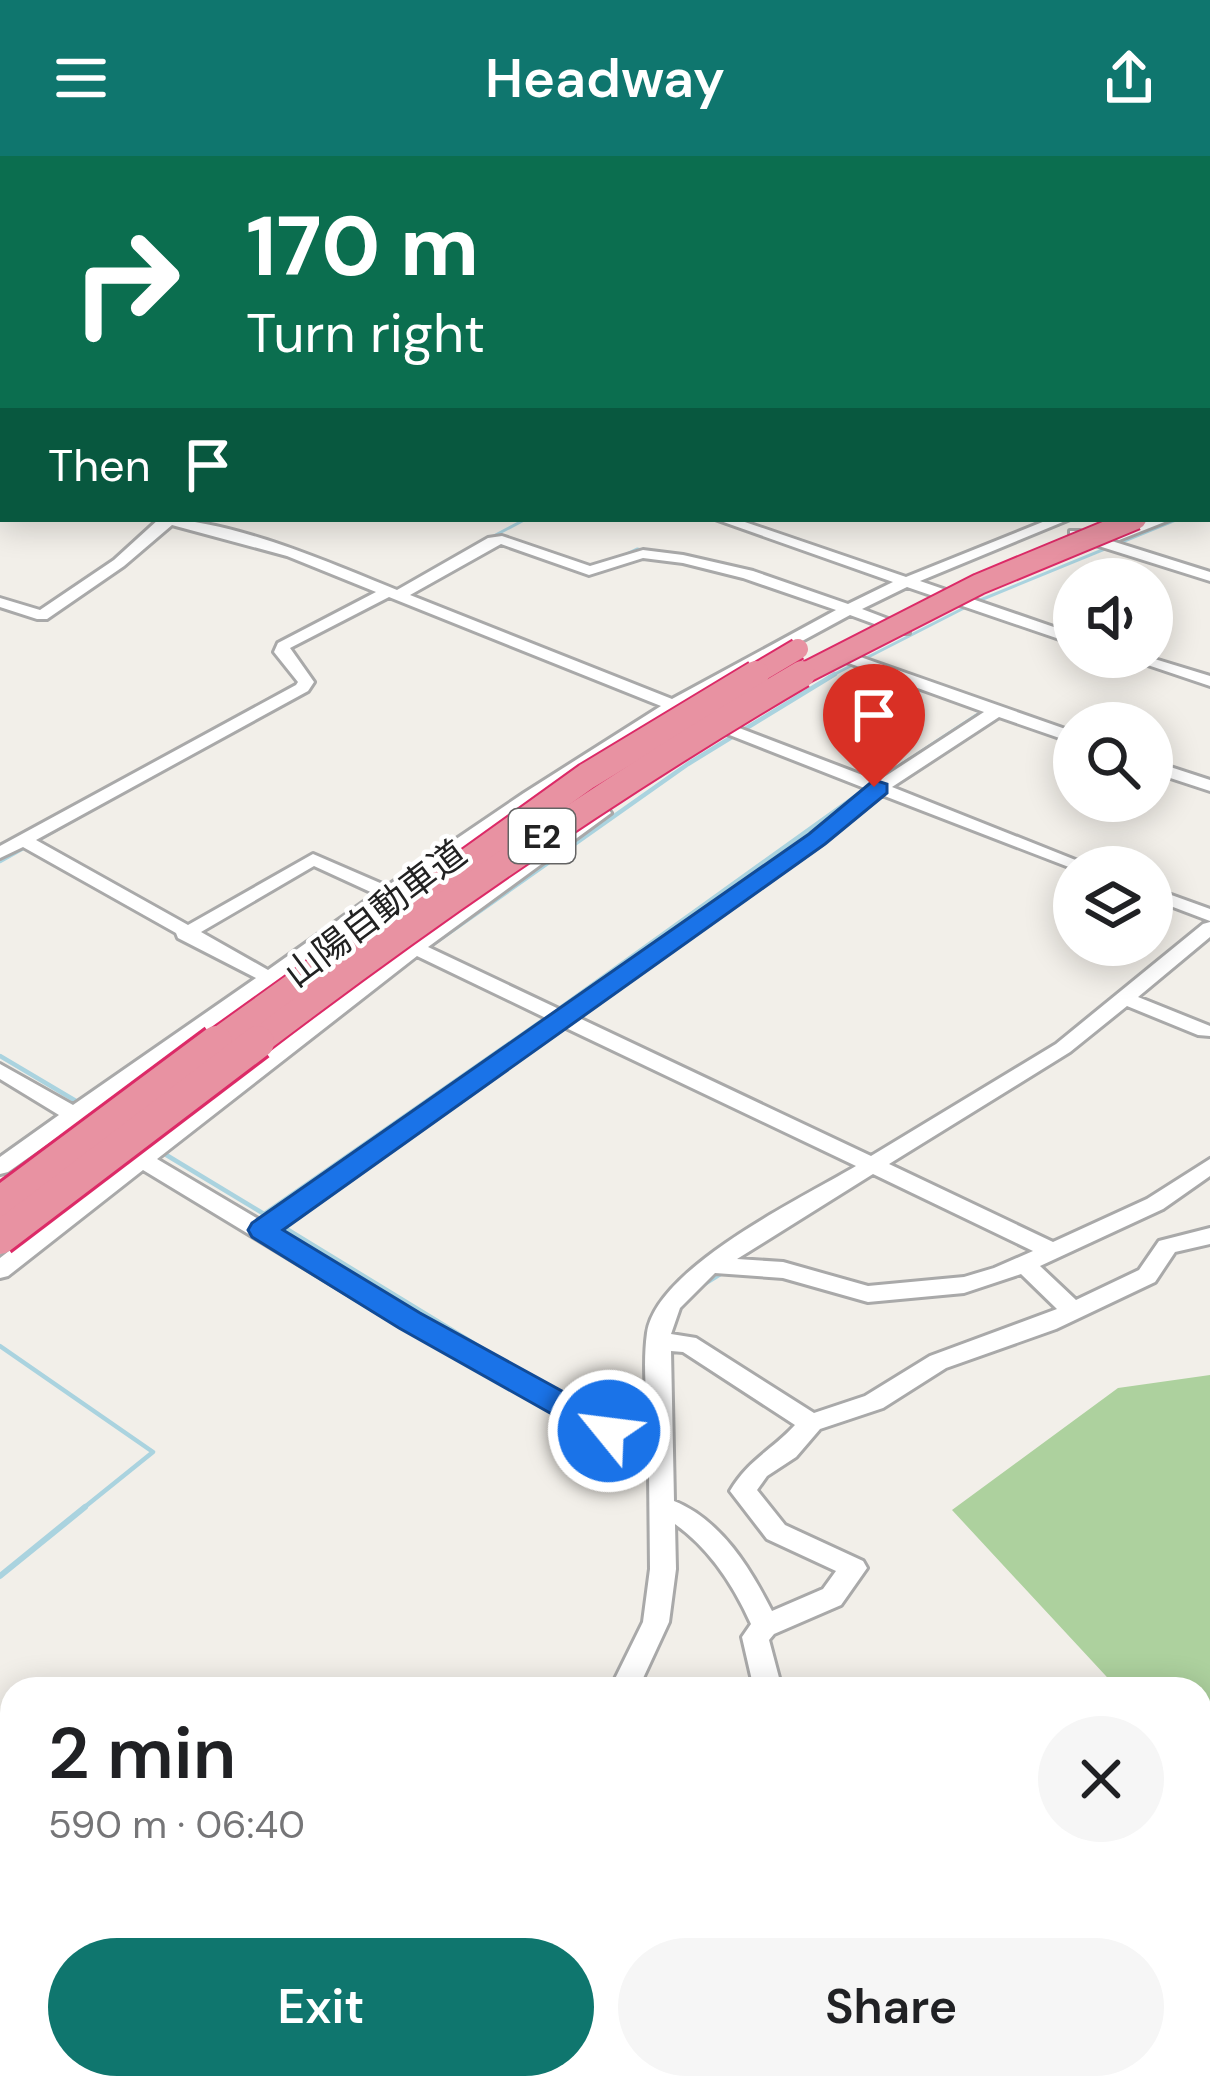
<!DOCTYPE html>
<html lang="en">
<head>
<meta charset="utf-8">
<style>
  :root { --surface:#fff; --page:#f6f6f6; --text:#202124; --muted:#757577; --accent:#0f766e }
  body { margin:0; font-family:"DM Sans","Noto Sans JP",sans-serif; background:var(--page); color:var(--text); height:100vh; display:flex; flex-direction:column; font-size:45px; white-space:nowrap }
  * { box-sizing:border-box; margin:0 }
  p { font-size:39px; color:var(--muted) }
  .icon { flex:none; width:66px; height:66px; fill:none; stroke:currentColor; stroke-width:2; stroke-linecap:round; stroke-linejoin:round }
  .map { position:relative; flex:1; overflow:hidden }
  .details { position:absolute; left:0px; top:1521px; width:1212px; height:423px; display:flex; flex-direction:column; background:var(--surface); border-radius:36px 36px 0 0; box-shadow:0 6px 30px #0003 }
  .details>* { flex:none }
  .guide { position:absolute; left:0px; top:0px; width:1212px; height:366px; box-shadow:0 6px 30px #0003; background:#0b6e4f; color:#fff; overflow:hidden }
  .tools { position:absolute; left:1053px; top:402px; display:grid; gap:24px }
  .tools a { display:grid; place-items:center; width:120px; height:120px; border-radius:50%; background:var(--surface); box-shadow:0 6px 30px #0003; font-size:60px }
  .pin { position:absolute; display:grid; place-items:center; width:102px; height:102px; color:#fff; margin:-123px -51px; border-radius:50% 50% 50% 0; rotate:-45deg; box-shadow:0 0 12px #0007 }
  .pin .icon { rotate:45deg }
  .me { position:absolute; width:132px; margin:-66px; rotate:299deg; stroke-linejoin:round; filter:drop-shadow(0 0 9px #0008) }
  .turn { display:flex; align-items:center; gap:42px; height:252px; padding:0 48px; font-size:54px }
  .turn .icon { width:156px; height:156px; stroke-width:2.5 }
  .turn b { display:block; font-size:84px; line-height:102px }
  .then { display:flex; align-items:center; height:114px; padding:0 48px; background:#0003; gap:24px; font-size:45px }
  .round { display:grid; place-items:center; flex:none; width:126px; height:126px; border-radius:63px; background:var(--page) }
  .summary { display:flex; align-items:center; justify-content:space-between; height:204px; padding:0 48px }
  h1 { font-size:72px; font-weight:600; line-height:90px }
  .cta { display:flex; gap:24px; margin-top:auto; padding:24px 48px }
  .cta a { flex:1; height:138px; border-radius:72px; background:var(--accent); color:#fff; font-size:48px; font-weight:600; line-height:138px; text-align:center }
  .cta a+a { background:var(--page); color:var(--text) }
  header { display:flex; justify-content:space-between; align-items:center; height:156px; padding:0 48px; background:var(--accent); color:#fff; font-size:54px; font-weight:600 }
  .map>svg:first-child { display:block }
  .forest { fill:#add19e }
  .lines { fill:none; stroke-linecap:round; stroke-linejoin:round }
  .stream-far2 { stroke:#aad3df; stroke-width:3 }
  .stream-far1 { stroke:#aad3df; stroke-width:4.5 }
  .stream { stroke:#aad3df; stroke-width:6 }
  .minor-casing { stroke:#a9a9a9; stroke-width:6 }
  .highway-casing { stroke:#dc2a67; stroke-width:6 }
  .minor { fill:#fff; fill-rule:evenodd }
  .highway { fill:#e892a2; fill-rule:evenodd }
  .highway-bridge-far2-casing { stroke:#dc2a67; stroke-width:24; stroke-linecap:butt }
  .highway-bridge-far1-casing { stroke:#dc2a67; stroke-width:30; stroke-linecap:butt }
  .highway-bridge-casing { stroke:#dc2a67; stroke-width:38; stroke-linecap:butt }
  .highway-bridge-far2 { stroke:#e892a2; stroke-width:20 }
  .highway-bridge-far1 { stroke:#e892a2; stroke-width:26 }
  .highway-bridge { stroke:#e892a2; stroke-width:32 }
  .route { fill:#1a73e8; stroke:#114b97; stroke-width:3 }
  .labels { text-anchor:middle; stroke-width:9; stroke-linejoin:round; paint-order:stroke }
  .shield { fill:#fff; stroke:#646464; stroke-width:3 }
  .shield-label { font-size:33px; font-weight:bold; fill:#222 }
  .street-label { font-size:36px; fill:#222; stroke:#fff }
</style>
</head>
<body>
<header><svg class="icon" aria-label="menu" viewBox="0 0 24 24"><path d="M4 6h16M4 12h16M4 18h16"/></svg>Headway<svg class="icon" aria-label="share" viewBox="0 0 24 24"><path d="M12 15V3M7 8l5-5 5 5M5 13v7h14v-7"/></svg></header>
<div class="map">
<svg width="1210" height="1942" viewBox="0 0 1210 1942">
  <rect width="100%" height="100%" fill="#f2efe9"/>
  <polygon class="forest" points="1210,1219 1210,1632 1200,1621 1200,1533 1118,1533 952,1354 1118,1232"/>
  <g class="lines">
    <g class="stream-far2">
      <polyline points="533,2 539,0"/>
      <polyline points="112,3 123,0"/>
      <polyline points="488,383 526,363"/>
      <polyline points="618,402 637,393 664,397"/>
      <polyline points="978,445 1178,363"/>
      <polyline points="829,521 968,450"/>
    </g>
    <g class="stream-far1">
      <polyline points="0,705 105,646"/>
      <polyline points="426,793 688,608 835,518"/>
      <polyline points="556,855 874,627 984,555"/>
      <polyline points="0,900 81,948"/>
      <polyline points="163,997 264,1058 546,862"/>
      <polyline points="280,1069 521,1216"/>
      <polyline points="701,1130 722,1117"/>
      <polyline points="885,1144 957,1137"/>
      <polyline points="0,1190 153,1296 81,1354"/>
    </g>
    <polyline class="stream" points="0,1420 85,1351"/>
    <defs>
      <g id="minor">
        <polygon points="0,0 8,1 9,3 0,5"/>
        <polygon points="189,0 208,0 189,3"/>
        <polygon points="272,0 283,0 270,3"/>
        <polygon points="992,0 1003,0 990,3"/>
        <polygon points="3,33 3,39 0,40 0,34"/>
        <polygon points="0,52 3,53 3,59 0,58"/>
        <rect x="1209" y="109" width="1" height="6"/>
        <rect x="0" y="149" width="3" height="7"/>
        <polygon points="3,190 3,198 0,199 0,191"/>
        <rect x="1209" y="218" width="1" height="8"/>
        <polygon points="3,228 3,237 0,238 0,229"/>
        <rect x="1209" y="249" width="1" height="8"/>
        <rect x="1209" y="310" width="1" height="8"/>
        <polygon points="0,316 3,317 3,325 0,324"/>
        <polygon points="3,344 3,353 0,354 0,345"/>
        <rect x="1209" y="344" width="1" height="8"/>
        <path d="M 159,363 C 231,363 330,407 397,434 L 488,382 L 502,380 L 590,410 L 643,394 L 683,399 L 753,415 L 848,448 L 893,426 L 715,363 L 736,363 L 906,421 L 1050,363 L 1070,363 L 920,425 L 1074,478 L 1074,488 L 907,431 L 862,453 L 909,471 L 909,477 L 899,477 L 850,459 L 706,537 L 537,644 L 8,1016 L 0,1018 L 0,1001 L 59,959 L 0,923 L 0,908 L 73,949 L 256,822 L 178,782 L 176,777 L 23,691 L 0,702 L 0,690 L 296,529 L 298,526 L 274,496 L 278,487 L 376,436 L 287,400 L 172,369 L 124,410 L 47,463 L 37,463 L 0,451 L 0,442 L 40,454 L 114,404 ZM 501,388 L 589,419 L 643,402 L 683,407 L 743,422 L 836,454 L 672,543 L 410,439 ZM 389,441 L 661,550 L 524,637 L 387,730 L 313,698 L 188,769 L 36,684 L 308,535 L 314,526 L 290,492 ZM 314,710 L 375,738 L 268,814 L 201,776 Z"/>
        <polygon points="1152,363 1172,363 1119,384 1107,381"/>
        <polygon points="1070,375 1080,375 1210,416 1210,425 1070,381"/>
        <path d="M 849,497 L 1074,576 L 1074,587 L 999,561 L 892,631 L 1093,711 L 1074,713 L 882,639 L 823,687 L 577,861 L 871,1000 L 1056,888 L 1203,768 L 1210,766 L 1210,781 L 1138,841 L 1210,870 L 1210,880 L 1198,879 L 1127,850 L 1070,896 L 889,1008 L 1053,1086 L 1147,1043 L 1210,1003 L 1210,1020 L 1163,1053 L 1040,1110 L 1076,1144 L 1139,1114 L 1159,1085 L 1210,1072 L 1210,1088 L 1175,1096 L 1155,1126 L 1056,1173 L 946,1212 L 883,1252 L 820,1273 L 796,1301 L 767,1320 L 757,1334 L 785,1369 L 863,1405 L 867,1412 L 841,1449 L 774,1478 L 769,1484 L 782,1533 L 754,1533 L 742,1481 L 751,1468 C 734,1430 709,1392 675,1368 L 676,1413 L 669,1466 L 638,1533 L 610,1533 L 643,1466 L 650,1413 L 649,1315 L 600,1281 L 402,1171 L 143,1014 L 8,1120 L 0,1122 L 0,1102 L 408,788 L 596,653 L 608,653 L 611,657 L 428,791 L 561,854 L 811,679 L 867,633 L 722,576 L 722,570 L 734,570 L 878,625 L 984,556 L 843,505 L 843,499 ZM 417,800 L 548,863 L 260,1064 L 157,1003 ZM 564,871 L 856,1010 C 802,1042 656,1112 647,1177 C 642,1213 648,1253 649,1290 L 618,1269 L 418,1159 L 277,1074 ZM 873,1018 L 1033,1095 L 994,1112 L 964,1121 L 868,1130 L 783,1106 L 737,1103 ZM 715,1117 L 783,1122 L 868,1146 L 964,1137 L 1021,1118 L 1057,1153 L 930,1200 L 865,1240 L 814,1257 L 696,1182 L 671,1178 L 680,1152 ZM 671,1195 L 683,1196 L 795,1269 C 772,1294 748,1304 730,1335 L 767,1383 L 836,1415 L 823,1433 L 772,1455 C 750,1412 721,1364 674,1345 Z"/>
        <polygon points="1124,501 1148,501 1210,520 1210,530"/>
        <polygon points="1152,605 1210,624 1210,635 1152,616"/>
        <polygon points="1152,732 1210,753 1210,765 1152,743"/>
        <polygon points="0,1582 12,1587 12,1616 0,1611"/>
        <polygon points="251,1932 287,1932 283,1942 247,1942"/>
        <polygon points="386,1932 452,1932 448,1942 390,1942"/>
        <polygon points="544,1932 589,1932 585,1942 540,1942"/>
      </g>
      <g id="highway">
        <polygon points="474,0 503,0 505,3 476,3"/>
        <rect x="1209" y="173" width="1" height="10"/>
        <rect x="1209" y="332" width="1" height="12"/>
      </g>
    </defs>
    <use href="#minor" class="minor-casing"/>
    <use href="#highway" class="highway-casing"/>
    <use href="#minor" class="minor"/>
    <use href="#highway" class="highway"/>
    <defs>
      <g id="highway-bridge-far2">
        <polyline points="751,521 798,493"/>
        <polyline points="797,521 979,428 1136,363"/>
      </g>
      <g id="highway-bridge-far1">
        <polyline points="212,889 587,620 756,518"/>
        <path d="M 254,889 C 430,755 611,630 802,518"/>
      </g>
      <g id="highway-bridge">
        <polyline points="0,1047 216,886"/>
        <polyline points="0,1082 258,886"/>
      </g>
    </defs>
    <use href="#highway-bridge-far2" class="highway-bridge-far2-casing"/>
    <use href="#highway-bridge-far1" class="highway-bridge-far1-casing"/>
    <use href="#highway-bridge" class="highway-bridge-casing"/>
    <use href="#highway-bridge-far2" class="highway-bridge-far2"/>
    <use href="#highway-bridge-far1" class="highway-bridge-far1"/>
    <use href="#highway-bridge" class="highway-bridge"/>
  </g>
  <polygon class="route" points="874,624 887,628 887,637 825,688 283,1074 420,1157 620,1267 625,1275 620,1284 598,1284 399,1172 252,1081 248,1074 252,1067 809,678"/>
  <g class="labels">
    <rect class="shield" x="509" y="653" width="66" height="54" rx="9"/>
    <g class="shield-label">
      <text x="542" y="692">E2</text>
    </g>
    <g class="street-label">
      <text transform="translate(375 757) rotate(-37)" y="13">山陽自動車道</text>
    </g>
  </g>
</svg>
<div class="tools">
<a><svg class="icon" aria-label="sound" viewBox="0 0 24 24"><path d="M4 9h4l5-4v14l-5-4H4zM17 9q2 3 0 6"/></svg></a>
<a><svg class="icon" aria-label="search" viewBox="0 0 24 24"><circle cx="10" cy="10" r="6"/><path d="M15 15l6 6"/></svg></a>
<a><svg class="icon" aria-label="layers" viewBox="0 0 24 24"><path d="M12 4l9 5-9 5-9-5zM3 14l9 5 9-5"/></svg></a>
</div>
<div class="pin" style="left:874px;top:631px;background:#d93025"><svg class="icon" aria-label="arrive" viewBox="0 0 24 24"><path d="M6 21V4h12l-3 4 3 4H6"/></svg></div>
<svg class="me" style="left:609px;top:1275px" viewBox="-20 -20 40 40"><circle r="17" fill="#1a73e8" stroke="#fff" stroke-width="3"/><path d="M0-11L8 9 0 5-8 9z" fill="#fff"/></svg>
<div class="guide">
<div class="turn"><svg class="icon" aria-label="right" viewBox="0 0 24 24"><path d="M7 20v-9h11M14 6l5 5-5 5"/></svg><div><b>170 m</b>Turn right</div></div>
<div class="then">Then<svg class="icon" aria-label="arrive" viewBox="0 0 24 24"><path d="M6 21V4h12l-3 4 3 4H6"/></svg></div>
</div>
<section class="details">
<div class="summary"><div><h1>2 min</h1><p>590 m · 06:40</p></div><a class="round"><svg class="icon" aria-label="close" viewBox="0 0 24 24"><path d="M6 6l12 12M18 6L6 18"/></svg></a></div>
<div class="cta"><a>Exit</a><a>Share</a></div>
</section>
</div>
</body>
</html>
